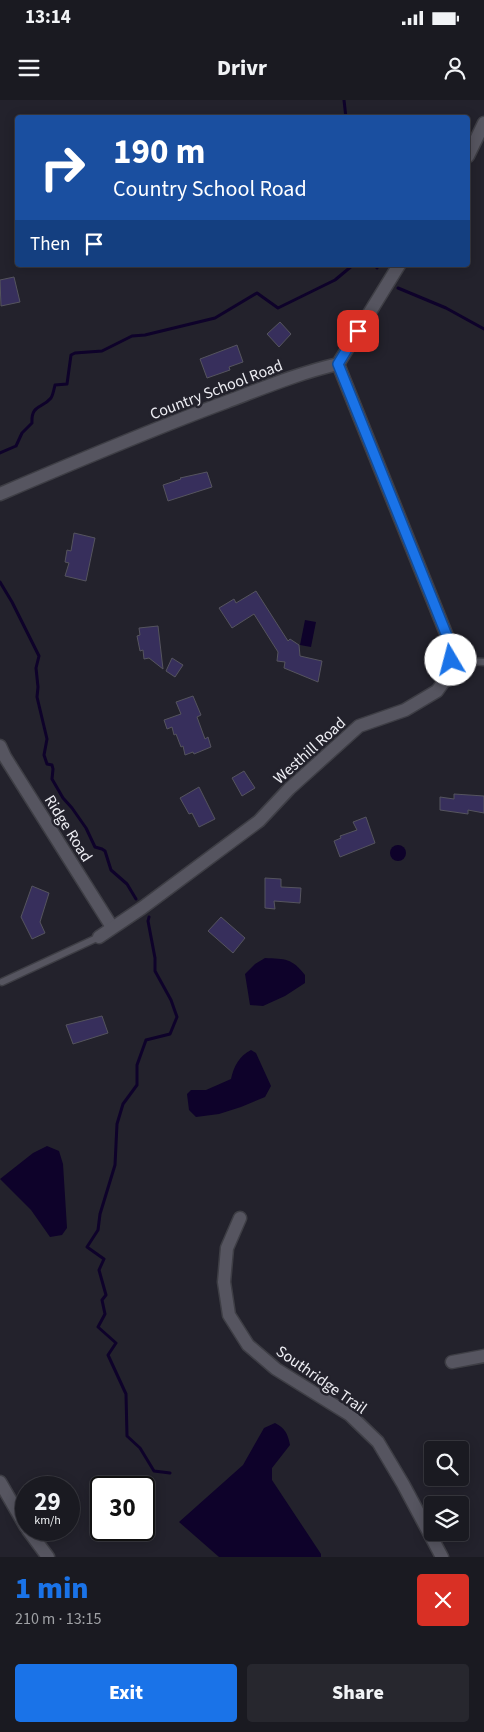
<!DOCTYPE html>
<html lang="en">
<head>
<meta charset="utf-8">
<style>
  :root { --surface:#1a1a21; --page:#27272e; --text:#f1f3f6; --muted:#9fa1a5; --line:#38383f; --accent:#1a73e8 }
  body { margin:0; font-family:"Source Sans 3",sans-serif; background:var(--page); color:var(--text); height:100vh; display:flex; flex-direction:column; font-size:19px; white-space:nowrap }
  * { box-sizing:border-box; margin:0 }
  p { font-size:16px; color:var(--muted) }
  .icon { flex:none; width:28px; height:28px; fill:none; stroke:currentColor; stroke-width:2; stroke-linecap:round; stroke-linejoin:round }
  .map { position:relative; height:1457px; overflow:hidden }
  .details { display:flex; flex-direction:column; background:var(--surface); flex:1 }
  .details>* { flex:none }
  .hud { position:absolute; left:15px; top:15px; width:455px; height:152px; border-radius:5px; box-shadow:0 2px 12px #0003,0 0 0 1px var(--line); background:#1a4fa0; color:#fff; overflow:hidden }
  .controls { position:absolute; left:424px; top:1341px; display:grid; gap:10px }
  .controls a { display:grid; place-items:center; width:45px; height:45px; border-radius:5px; background:var(--surface); box-shadow:0 2px 12px #0003,0 0 0 1px var(--line); font-size:25px }
  .speed { position:absolute; left:15px; top:1376px; display:flex; gap:10px; font-size:25px; font-weight:700; text-align:center }
  .speed>* { display:grid; place-content:center; width:65px; height:65px; border-radius:50%; background:var(--surface); box-shadow:0 2px 12px #0003,0 0 0 1px var(--line); line-height:1 }
  .speed small { font-size:12px; font-weight:400 }
  .speed .limit { border:2px solid #111; border-radius:8px; background:#fff; color:#111 }
  .pin { position:absolute; display:grid; place-items:center; width:42px; height:42px; color:#fff; margin:-21px; border-radius:10px; box-shadow:0 2px 8px #0006 }
  .me { position:absolute; width:55px; margin:-28px; rotate:352deg; stroke-linejoin:round; filter:drop-shadow(0 0 4px #0008) }
  .turn { display:flex; align-items:center; gap:18px; height:105px; padding:0 15px; font-size:22px }
  .turn .icon { width:65px; height:65px; stroke-width:2.5 }
  .turn b { display:block; font-size:35px; line-height:42px }
  .then { display:flex; align-items:center; height:48px; padding:0 15px; background:#0003; gap:10px; font-size:19px }
  .round { display:grid; place-items:center; flex:none; width:52px; height:52px; border-radius:5px; background:var(--page) }
  .headline { display:flex; align-items:center; justify-content:space-between; height:85px; padding:0 15px }
  h1 { font-size:30px; font-weight:800; line-height:38px; color:var(--accent) }
  .primary-button { display:flex; gap:10px; margin-top:auto; padding:10px 15px }
  .primary-button a { flex:1; height:58px; border-radius:5px; background:var(--accent); color:#fff; font-size:20px; font-weight:800; line-height:58px; text-align:center }
  .primary-button a+a { background:var(--page); color:var(--text) }
  .status { display:flex; justify-content:space-between; align-items:center; height:35px; padding:0 25px; background:var(--surface); direction:ltr }
  .status svg { height:14px; fill:currentColor }
  header { display:flex; justify-content:space-between; align-items:center; height:65px; padding:0 15px; background:var(--surface); font-size:22px; font-weight:800 }
  .map>svg:first-child { display:block }
  .water { fill:#0e022a }
  .lines { fill:none; stroke-linecap:round; stroke-linejoin:round }
  .stream { stroke:#0e022a; stroke-width:3 }
  .building { fill:#372f5c; stroke:#55545e }
  .lane-casing { stroke:#3e3e45; stroke-width:9 }
  .street-casing { stroke:#3e3e45; stroke-width:15 }
  .lane { stroke:#565560; stroke-width:6 }
  .street { stroke:#565560; stroke-width:12 }
  .route-casing { stroke:#114b97; stroke-width:12 }
  .route { stroke:#1a73e8; stroke-width:9 }
  .labels { text-anchor:middle; stroke-width:5; stroke-linejoin:round; paint-order:stroke }
  .street-label { font-size:16px; fill:#ededf3; stroke:#23222c }
</style>
</head>
<body>
<div class="status"><b>13:14</b><svg viewBox="0 0 49 12"><path d="M0 12V9h3v3zM5 12V6h3v6zM10 12V3h3v9zM15 12V0h3v12zM26 1h20v11H26zM47 4h2v5h-2z"/></svg></div>
<header><svg class="icon" aria-label="menu" viewBox="0 0 24 24"><path d="M4 6h16M4 12h16M4 18h16"/></svg>Drivr<svg class="icon" aria-label="person" viewBox="0 0 24 24"><circle cx="12" cy="8" r="4"/><path d="M4 21q1-7 8-7t8 7"/></svg></header>
<div class="map">
<svg width="484" height="1457" viewBox="0 0 484 1457">
  <rect width="100%" height="100%" fill="#23222c"/>
  <g class="water">
    <polygon points="305,520 316,522 311,547 300,545"/>
    <circle cx="398" cy="753" r="8"/>
    <path d="M 265,858 C 285,859 292,858 305,875 L 305,883 L 285,896 L 263,906 L 250,905 L 245,874 L 255,864 Z"/>
    <path d="M 251,950 L 256,953 L 271,986 L 265,997 L 241,1007 L 219,1014 L 196,1017 L 189,1010 L 187,994 L 191,990 L 206,990 L 231,979 C 234,966 239,956 251,950 Z"/>
    <polygon points="47,1046 59,1051 63,1064 67,1128 62,1135 50,1137 31,1110 0,1079 33,1053"/>
    <path d="M 275,1323 C 285,1328 288,1334 290,1345 L 272,1368 L 272,1380 L 321,1454 L 321,1457 L 219,1457 L 179,1422 L 243,1365 L 264,1328 Z"/>
  </g>
  <g class="lines">
    <g class="stream">
      <polyline points="344,0 346,18"/>
      <polyline points="375,165 377,168"/>
      <polyline points="398,188 446,208 484,229"/>
      <path d="M 0,353 L 16,346 L 22,333 L 32,323 C 31,304 42,309 51,298 C 53,295 54,289 55,285 L 67,284 L 71,255 L 75,253 L 102,251 L 132,236 L 145,235 L 215,218 L 257,193 L 278,208 L 335,180 L 353,165"/>
      <polyline points="0,482 12,502 39,556 36,568 38,587 37,597 47,639 44,655 47,664 52,665 53,669 52,679 63,698 72,708 86,728 95,747 102,749 105,751 111,770 127,784 136,799"/>
      <polyline points="149,817 148,821 155,858 155,871 171,900 177,917 170,934 146,940 137,965 137,985 123,1004 117,1024 115,1065 100,1114 98,1130 87,1147 104,1159 99,1170 106,1195 102,1200 105,1214 98,1227 116,1243 108,1255 126,1294 127,1336 140,1348 154,1371 170,1373"/>
    </g>
  </g>
  <g class="building">
    <polygon points="14,177 20,202 1,206 0,180"/>
    <polygon points="280,222 291,234 279,247 267,234"/>
    <polygon points="237,245 243,262 229,267 230,270 207,278 200,259"/>
    <polygon points="207,372 212,387 168,401 163,385 181,379 180,378"/>
    <polygon points="74,433 95,438 86,481 65,476 69,463 65,462 67,450 71,451"/>
    <polygon points="256,491 288,541 290,539 299,545 300,556 322,561 318,582 284,568 285,562 277,561 278,552 254,514 232,528 219,508 234,499 236,503"/>
    <polygon points="158,526 163,569 149,558 144,559 143,550 140,551 137,536 140,535 139,528"/>
    <polygon points="172,558 183,565 175,577 166,571"/>
    <polygon points="193,596 201,615 197,617 205,639 208,637 211,647 194,654 193,652 185,655 183,646 181,647 176,634 174,635 172,627 167,629 164,620 181,614 176,602"/>
    <polygon points="244,671 255,688 242,696 232,678"/>
    <polygon points="199,687 215,719 199,727 192,713 189,714 180,698"/>
    <polygon points="454,694 484,696 484,713 468,710 468,714 440,710 440,697 454,699"/>
    <polygon points="366,717 375,743 340,757 334,741 341,738 340,736 357,730 353,722"/>
    <polygon points="265,778 281,779 281,787 301,788 300,803 274,801 275,809 265,808"/>
    <polygon points="32,786 49,793 40,822 45,833 32,839 21,817"/>
    <polygon points="221,817 245,838 233,853 208,831"/>
    <polygon points="102,916 108,933 73,944 66,925"/>
  </g>
  <g class="lines">
    <defs>
      <g id="lane">
        <polyline points="451,560 484,562"/>
        <polyline points="2,882 99,837"/>
      </g>
      <g id="street">
        <polyline points="468,56 484,23"/>
        <path d="M 0,394 C 75,362 150,330 226,302 C 263,288 299,273 338,264 L 399,165"/>
        <polyline points="0,646 5,657 112,827"/>
        <polyline points="99,837 142,808 259,721 289,689 359,626 405,610 437,591 452,570 449,541 338,264"/>
        <polyline points="240,1118 227,1148 224,1182 229,1215 248,1245 276,1269 350,1315 378,1342 403,1384 442,1457"/>
        <polyline points="452,1262 484,1256"/>
        <polyline points="0,1382 26,1427"/>
        <polyline points="28,1430 48,1457"/>
      </g>
    </defs>
    <use href="#lane" class="lane-casing"/>
    <use href="#street" class="street-casing"/>
    <use href="#lane" class="lane"/>
    <use href="#street" class="street"/>
  </g>
  <g class="lines">
    <defs>
      <polyline id="route" points="358,231 338,264 449,541 451,560"/>
    </defs>
    <use href="#route" class="route-casing"/>
    <use href="#route" class="route"/>
  </g>
  <g class="labels">
    <g class="street-label">
      <text transform="translate(216 289) rotate(-21)" y="6">Country School Road</text>
      <text transform="translate(309 650) rotate(-42)" y="6">Westhill Road</text>
      <text transform="translate(69 728) rotate(58)" y="6">Ridge Road</text>
      <text transform="translate(322 1279) rotate(35)" y="6">Southridge Trail</text>
    </g>
  </g>
</svg>
<div class="controls">
<a><svg class="icon" aria-label="search" viewBox="0 0 24 24"><circle cx="10" cy="10" r="6"/><path d="M15 15l6 6"/></svg></a>
<a><svg class="icon" aria-label="layers" viewBox="0 0 24 24"><path d="M12 4l9 5-9 5-9-5zM3 14l9 5 9-5"/></svg></a>
</div>
<div class="speed"><div>29<small>km/h</small></div><div class="limit">30</div></div>
<div class="pin" style="left:358px;top:231px;background:#d93025"><svg class="icon" aria-label="arrive" viewBox="0 0 24 24"><path d="M6 21V4h12l-3 4 3 4H6"/></svg></div>
<svg class="me" style="left:451px;top:560px" viewBox="-20 -20 40 40"><circle r="19" fill="#fff"/><path d="M0-13L10 11 0 6-10 11z" fill="#1a73e8"/></svg>
<div class="hud">
<div class="turn"><svg class="icon" aria-label="right" viewBox="0 0 24 24"><path d="M7 20v-9h11M14 6l5 5-5 5"/></svg><div><b>190 m</b>Country School Road</div></div>
<div class="then">Then<svg class="icon" aria-label="arrive" viewBox="0 0 24 24"><path d="M6 21V4h12l-3 4 3 4H6"/></svg></div>
</div>
</div>
<section class="details">
<div class="headline"><div><h1>1 min</h1><p>210 m · 13:15</p></div><a class="round" style="background:#d93025;color:#fff"><svg class="icon" aria-label="close" viewBox="0 0 24 24"><path d="M6 6l12 12M18 6L6 18"/></svg></a></div>
<div class="primary-button"><a>Exit</a><a>Share</a></div>
</section>
</body>
</html>
